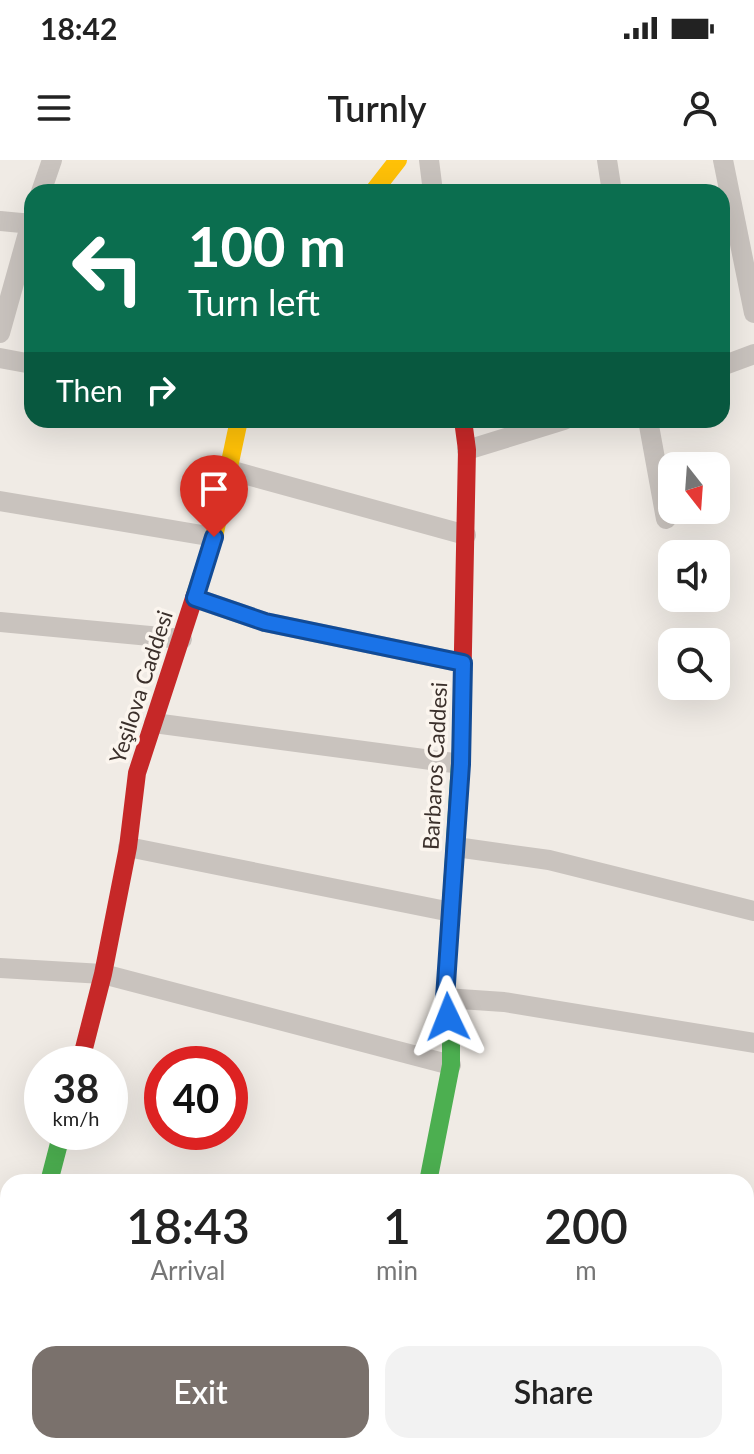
<!DOCTYPE html>
<html lang="en">
<head>
<meta charset="utf-8">
<style>
  :root { --surface:#fff; --page:#f2f2f2; --text:#222; --muted:#767676; --accent:#7a716c }
  body { margin:0; font-family:Lato,sans-serif; background:var(--page); color:var(--text); height:100vh; display:flex; flex-direction:column; font-size:30px; white-space:nowrap }
  * { box-sizing:border-box; margin:0 }
  p { font-size:26px; color:var(--muted) }
  .icon { flex:none; width:44px; height:44px; fill:none; stroke:currentColor; stroke-width:2; stroke-linecap:round; stroke-linejoin:round }
  .map { position:relative; flex:1; overflow:hidden }
  .side { position:absolute; left:0px; top:1014px; width:754px; height:280px; display:flex; flex-direction:column; background:var(--surface); border-radius:24px 24px 0 0; box-shadow:0 8px 32px #0002 }
  .side>* { flex:none }
  .top-card { position:absolute; left:24px; top:24px; width:706px; height:244px; border-radius:24px; box-shadow:0 8px 32px #0002; background:#0b6e4f; color:#fff; overflow:hidden }
  .needle { width:52px; rotate:163deg }
  .tools { position:absolute; left:658px; top:292px; display:grid; gap:16px }
  .tools a { display:grid; place-items:center; width:72px; height:72px; border-radius:16px; background:var(--surface); box-shadow:0 8px 32px #0002; font-size:40px }
  .speed { position:absolute; left:24px; top:886px; display:flex; gap:16px; font-size:40px; font-weight:700; text-align:center }
  .speed>* { display:grid; place-content:center; width:104px; height:104px; border-radius:50%; background:var(--surface); box-shadow:0 8px 32px #0002; line-height:1 }
  .speed small { font-size:20px; font-weight:400 }
  .speed .limit { border:12px solid #d22; background:#fff; color:#111 }
  .pin { position:absolute; display:grid; place-items:center; width:68px; height:68px; color:#fff; margin:-82px -34px; border-radius:50% 50% 50% 0; rotate:-45deg; box-shadow:0 0 8px #0007 }
  .pin .icon { rotate:45deg }
  .me { position:absolute; width:88px; margin:-44px; rotate:358deg; stroke-linejoin:round; filter:drop-shadow(0 0 6px #0008) }
  .turn { display:flex; align-items:center; gap:28px; height:168px; padding:0 32px; font-size:36px }
  .turn .icon { width:104px; height:104px; stroke-width:2.5 }
  .turn b { display:block; font-size:56px; line-height:68px }
  .then { display:flex; align-items:center; height:76px; padding:0 32px; background:#0003; gap:16px; font-size:30px }
  .eta { display:flex; justify-content:space-evenly; align-items:center; height:136px; text-align:center }
  .eta b { font-size:48px; font-weight:600; line-height:56px }
  .action { display:flex; gap:16px; margin-top:auto; padding:16px 32px }
  .action a { flex:1; height:92px; border-radius:24px; background:var(--accent); color:#fff; font-size:32px; font-weight:600; line-height:92px; text-align:center }
  .action a+a { background:var(--page); color:var(--text) }
  .status { display:flex; justify-content:space-between; align-items:center; height:56px; padding:0 40px; background:var(--surface); direction:ltr }
  .status svg { height:22px; fill:currentColor }
  header { display:flex; justify-content:space-between; align-items:center; height:104px; padding:0 32px; background:var(--surface); font-size:36px; font-weight:600 }
  .map>svg:first-child { display:block }
  .lines { fill:none; stroke-linecap:round; stroke-linejoin:round }
  .street { stroke:#c9c3be; stroke-width:20 }
  .fast { stroke:#4caf50; stroke-width:18 }
  .slow { stroke:#ffc107; stroke-width:18 }
  .jam { stroke:#c62828; stroke-width:18 }
  .route-casing { stroke:#114b97; stroke-width:20 }
  .route { stroke:#1a73e8; stroke-width:14 }
  .labels { text-anchor:middle; stroke-width:7; stroke-linejoin:round; paint-order:stroke }
  .street-label { font-size:22px; fill:#3b302b; stroke:#fbf5ee }
</style>
</head>
<body>
<div class="status"><b>18:42</b><svg viewBox="0 0 49 12"><path d="M0 12V9h3v3zM5 12V6h3v6zM10 12V3h3v9zM15 12V0h3v12zM26 1h20v11H26zM47 4h2v5h-2z"/></svg></div>
<header><svg class="icon" aria-label="menu" viewBox="0 0 24 24"><path d="M4 6h16M4 12h16M4 18h16"/></svg>Turnly<svg class="icon" aria-label="person" viewBox="0 0 24 24"><circle cx="12" cy="8" r="4"/><path d="M4 21q1-7 8-7t8 7"/></svg></header>
<div class="map">
<svg width="754" height="1294" viewBox="0 0 754 1294">
  <rect width="100%" height="100%" fill="#f0ebe5"/>
  <g class="lines">
    <g class="street">
      <polyline points="429,0 433,32"/>
      <polyline points="607,0 612,32"/>
      <polyline points="723,0 754,153"/>
      <polyline points="41,32 52,0"/>
      <polyline points="0,61 32,64"/>
      <polyline points="0,173 32,59"/>
      <polyline points="0,198 32,204"/>
      <polyline points="722,206 754,194"/>
      <polyline points="648,260 666,359"/>
      <polyline points="467,290 564,260"/>
      <polyline points="229,310 466,375"/>
      <polyline points="0,341 214,377"/>
      <polyline points="195,438 265,462 463,503"/>
      <polyline points="0,462 182,479"/>
      <polyline points="154,563 461,604"/>
      <polyline points="128,687 451,752"/>
      <polyline points="456,687 549,700 754,751"/>
      <polyline points="0,808 103,814 451,905"/>
      <polyline points="445,838 504,842 754,883"/>
      <polyline points="11,1286 39,1294"/>
    </g>
    <g class="fast">
      <polyline points="49,1022 62,972"/>
      <polyline points="428,1022 451,905 451,875 445,838 461,588"/>
    </g>
    <g class="slow">
      <polyline points="373,32 398,0"/>
      <polyline points="195,435 214,377 239,260"/>
      <polyline points="356,1286 378,1294"/>
    </g>
    <g class="jam">
      <polyline points="461,588 467,290 463,260"/>
      <polyline points="80,904 103,814 128,687 137,613 195,435"/>
      <polyline points="0,1207 8,1179"/>
    </g>
  </g>
  <g class="lines">
    <defs>
      <polyline id="route" points="214,377 195,438 265,462 463,503 461,604 445,838 448,857"/>
    </defs>
    <use href="#route" class="route-casing"/>
    <use href="#route" class="route"/>
  </g>
  <g class="labels">
    <g class="street-label">
      <text transform="translate(141 527) rotate(-72)" y="8">Yeşilova Caddesi</text>
      <text transform="translate(435 606) rotate(-87)" y="8">Barbaros Caddesi</text>
    </g>
  </g>
</svg>
<div class="tools">
<a><svg class="needle" viewBox="-14 -14 28 28"><path d="M0-13l5 13h-10z" fill="#e53935"/><path d="M0 13l5-13h-10z" fill="#767676"/></svg></a>
<a><svg class="icon" aria-label="sound" viewBox="0 0 24 24"><path d="M4 9h4l5-4v14l-5-4H4zM17 9q2 3 0 6"/></svg></a>
<a><svg class="icon" aria-label="search" viewBox="0 0 24 24"><circle cx="10" cy="10" r="6"/><path d="M15 15l6 6"/></svg></a>
</div>
<div class="speed"><div>38<small>km/h</small></div><div class="limit">40</div></div>
<div class="pin" style="left:214px;top:377px;background:#d93025"><svg class="icon" aria-label="arrive" viewBox="0 0 24 24"><path d="M6 21V4h12l-3 4 3 4H6"/></svg></div>
<svg class="me" style="left:448px;top:857px" viewBox="-20 -20 40 40"><path d="M0-17L14 15 0 8-14 15z" fill="#1a73e8" stroke="#fff" stroke-width="4"/></svg>
<div class="top-card">
<div class="turn"><svg class="icon" aria-label="left" viewBox="0 0 24 24"><path d="M17 20v-9H6M10 6l-5 5 5 5"/></svg><div><b>100 m</b>Turn left</div></div>
<div class="then">Then<svg class="icon" aria-label="right" viewBox="0 0 24 24"><path d="M7 20v-9h11M14 6l5 5-5 5"/></svg></div>
</div>
<section class="side">
<div class="eta">
<div><b>18:43</b><p>Arrival</p></div>
<div><b>1</b><p>min</p></div>
<div><b>200</b><p>m</p></div>
</div>
<div class="action"><a>Exit</a><a>Share</a></div>
</section>
</div>
</body>
</html>
